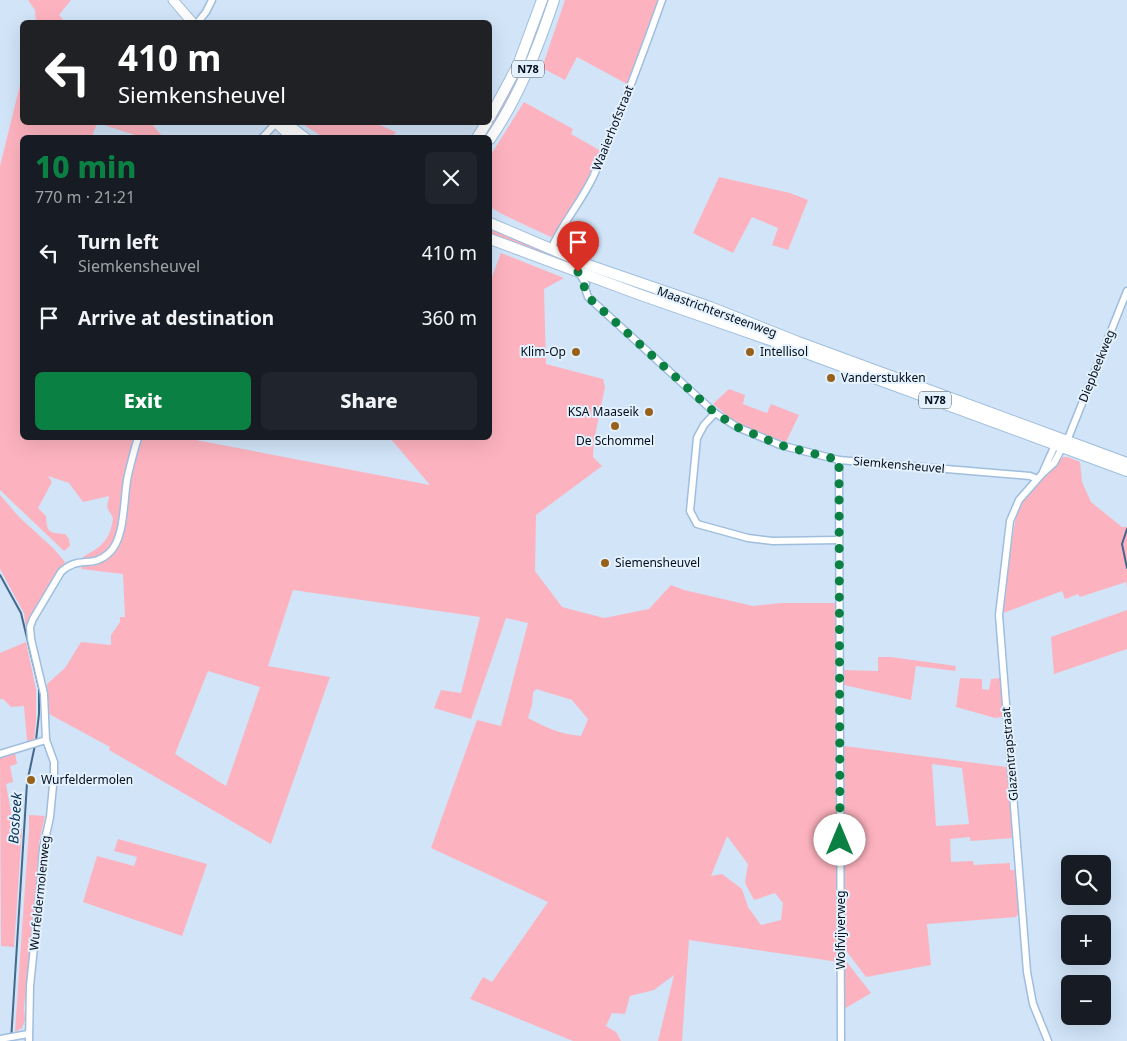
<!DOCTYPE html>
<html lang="en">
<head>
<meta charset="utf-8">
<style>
  :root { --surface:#171b24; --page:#20242c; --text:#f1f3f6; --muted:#9ea1a6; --accent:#0b8043 }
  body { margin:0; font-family:"Noto Sans",sans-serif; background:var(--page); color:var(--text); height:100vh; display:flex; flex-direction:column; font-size:19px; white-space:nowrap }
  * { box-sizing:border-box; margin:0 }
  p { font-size:16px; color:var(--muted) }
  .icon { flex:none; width:28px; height:28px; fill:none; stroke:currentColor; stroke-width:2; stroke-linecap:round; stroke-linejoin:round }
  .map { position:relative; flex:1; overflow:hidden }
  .details { position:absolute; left:20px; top:135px; width:472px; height:305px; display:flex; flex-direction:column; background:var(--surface); border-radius:8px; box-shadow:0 5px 20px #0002 }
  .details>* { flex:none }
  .banner { position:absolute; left:20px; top:20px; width:472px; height:105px; border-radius:8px; box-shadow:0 5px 20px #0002; background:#202124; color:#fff; overflow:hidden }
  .buttons { position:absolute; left:1061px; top:855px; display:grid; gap:10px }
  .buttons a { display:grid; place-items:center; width:50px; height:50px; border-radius:8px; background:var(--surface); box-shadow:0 5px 20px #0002; font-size:25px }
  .pin { position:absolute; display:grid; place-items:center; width:42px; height:42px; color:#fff; margin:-51px -21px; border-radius:50% 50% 50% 0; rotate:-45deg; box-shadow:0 0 5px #0007 }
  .pin .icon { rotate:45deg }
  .me { position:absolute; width:55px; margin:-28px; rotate:0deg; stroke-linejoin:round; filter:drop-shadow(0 0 4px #0008) }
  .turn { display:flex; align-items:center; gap:18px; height:105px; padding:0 15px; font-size:22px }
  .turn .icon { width:65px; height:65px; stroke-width:2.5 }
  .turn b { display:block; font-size:35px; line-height:42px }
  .round { display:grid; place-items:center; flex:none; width:52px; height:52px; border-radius:8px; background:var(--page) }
  .summary { display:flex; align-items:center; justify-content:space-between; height:85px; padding:0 15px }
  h1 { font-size:30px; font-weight:800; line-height:38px; color:var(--accent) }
  .cta { display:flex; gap:10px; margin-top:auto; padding:10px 15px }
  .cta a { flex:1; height:58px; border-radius:8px; background:var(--accent); color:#fff; font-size:20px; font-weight:800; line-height:58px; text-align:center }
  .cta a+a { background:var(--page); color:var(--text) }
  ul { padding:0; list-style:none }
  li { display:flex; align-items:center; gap:15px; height:65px; padding:0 15px }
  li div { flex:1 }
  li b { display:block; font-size:19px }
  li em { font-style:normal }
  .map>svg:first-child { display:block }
  .green { fill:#fdb3bf; fill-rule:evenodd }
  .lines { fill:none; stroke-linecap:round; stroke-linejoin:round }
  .stream { stroke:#42688c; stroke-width:2 }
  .street-casing { stroke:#9fbedd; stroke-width:9 }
  .secondary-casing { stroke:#9fbedd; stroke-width:11 }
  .primary-casing { stroke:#9fbedd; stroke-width:12 }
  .street { stroke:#fff; stroke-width:6 }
  .secondary { stroke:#fff; stroke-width:9 }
  .primary { stroke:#fff; stroke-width:10 }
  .route { stroke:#0b8043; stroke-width:9; stroke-dasharray:0 16.2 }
  .poi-dot { fill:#976119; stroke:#e4f1fe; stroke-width:2 }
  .labels { text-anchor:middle; stroke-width:4; stroke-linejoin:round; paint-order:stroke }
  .shield { fill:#e4f1fe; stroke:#47525e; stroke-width:1 }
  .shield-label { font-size:11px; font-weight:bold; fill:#040e19 }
  .street-label { font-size:12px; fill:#040e19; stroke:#e4f1fe }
  .poi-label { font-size:12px; fill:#040e19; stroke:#e4f1fe; text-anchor:start }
  .water-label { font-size:14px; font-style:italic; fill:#0a3151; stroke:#e4f1fe }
</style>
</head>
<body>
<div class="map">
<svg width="1127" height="1041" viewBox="0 0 1127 1041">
  <rect width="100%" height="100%" fill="#d1e4f8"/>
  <g class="green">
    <polygon points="28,0 71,0 59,15 65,22 36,22 35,10"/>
    <polygon points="545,0 551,0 527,65 487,137 481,138"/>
    <polygon points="565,0 660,0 627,84 577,57 565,80 542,68"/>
    <path d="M 22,77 L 22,122 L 97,123 L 92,137 L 22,138 L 22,438 L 134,438 L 124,481 L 116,536 L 112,545 L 99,557 L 84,560 L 83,557 C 102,546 110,541 113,518 L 107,507 L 109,496 L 83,502 L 69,483 L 48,476 L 52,482 L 38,508 L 46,516 C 47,532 48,533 65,534 L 69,539 L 70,546 L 64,551 L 0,490 L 0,166 Z"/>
    <path d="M 524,102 L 573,129 L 571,134 L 601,151 C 589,182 572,210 553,238 L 504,215 L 490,207 L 490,156 Z"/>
    <polygon points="98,123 151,123 163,137 141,137"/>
    <polygon points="301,123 375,123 396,132 393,137 323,137"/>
    <polygon points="719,177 790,193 808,200 788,250 772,245 778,228 752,217 733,253 693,233"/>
    <polygon points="490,227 581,266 580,268 490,237"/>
    <path d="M 501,253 L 564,278 L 544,289 L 546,364 L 603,379 L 605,387 L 594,440 L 593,457 L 602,466 L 536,515 L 535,571 L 562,607 L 604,618 L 649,609 L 671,585 L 684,590 L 753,606 L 781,603 L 836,603 L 839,962 L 689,940 L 682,1041 L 658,1041 L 674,975 L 654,990 L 630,996 L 625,1014 L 612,1013 L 606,1026 L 616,1032 L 621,1041 L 573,1041 L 470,999 L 483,977 L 492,982 L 548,902 L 431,848 L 477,720 L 501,726 L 528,623 L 506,618 L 471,719 L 434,708 L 441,690 L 461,693 L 480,617 L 293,590 L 268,666 L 330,677 L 271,844 L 109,750 L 110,747 L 49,714 L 47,684 L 65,668 L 81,642 L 111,645 L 111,635 L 120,622 L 120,617 L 125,617 L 123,574 L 81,569 L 82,565 L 99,564 L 108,559 L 119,545 L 132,474 L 141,438 L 185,438 L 430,485 L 390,438 L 490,438 L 490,282 ZM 208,671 L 260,687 L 226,786 L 175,754 ZM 536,689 L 572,700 L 588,719 L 581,736 C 559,734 547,728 528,718 L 532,705 L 533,693 ZM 727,836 L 748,864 L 745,883 L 754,900 L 775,893 L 783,903 L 781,920 L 761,925 L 748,907 L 742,889 L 722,874 L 711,876 Z"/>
    <polygon points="729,389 745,395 743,404 767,413 771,404 799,415 786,442 756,432 736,423 713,404"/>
    <polygon points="1063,457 1068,457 1080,462 1082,482 1091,502 1122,527 1127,527 1127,587 1126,582 1080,597 1078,594 1065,599 1062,591 1003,613 1008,564 1017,511 1023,501"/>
    <polygon points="0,495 19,517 53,548 65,562 33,612 28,630 26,629 24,613 0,569"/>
    <polygon points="1127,610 1127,649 1054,674 1051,637"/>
    <polygon points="26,642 36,689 36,721 34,740 27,741 24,706 11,707 3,699 0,699 0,653"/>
    <polygon points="878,657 891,657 956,666 955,671 916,666 911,700 844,685 843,670 878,671"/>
    <polygon points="960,678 982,679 982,689 989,690 991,679 1001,678 1003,713 1002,717 995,718 956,707"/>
    <path d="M 844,746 L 1007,767 L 1014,838 L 970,841 L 970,837 L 950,839 L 951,862 L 973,861 L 974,865 L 1010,863 L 1010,870 L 1016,870 L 1020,911 L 1016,917 L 927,924 L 931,965 L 866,977 L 845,949 ZM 932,764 L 962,768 L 969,824 L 936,826 Z"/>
    <polygon points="15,753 17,764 10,766 13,782 6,784 14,829 22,829 14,947 1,946 0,757"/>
    <polygon points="29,815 45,816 39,843 38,892 24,1007 25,1020 22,1028 15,1032 29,829"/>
    <polygon points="118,839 207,864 182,936 83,902 97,856 134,866 137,857 114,851"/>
    <polygon points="845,960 871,993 844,1009"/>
  </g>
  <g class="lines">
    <g class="stream">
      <polyline points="1127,529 1122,544 1127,568"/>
      <polyline points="0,575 21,613 39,688 39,714 36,740"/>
      <polyline points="11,1041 27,783 35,745"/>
    </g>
    <defs>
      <g id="street">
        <polyline points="198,22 206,12 212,0"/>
        <polyline points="262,138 277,122"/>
        <path d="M 551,249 C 562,224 581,202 593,177 C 619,119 641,59 662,0"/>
        <polyline points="579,273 586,284 585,288 588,297 715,413 737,427 780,445 839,460 1030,476 1037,479"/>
        <polyline points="715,413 704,425 697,438 690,511 697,524 748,538 773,541 838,540"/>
        <polyline points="1067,441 1127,291"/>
        <polyline points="839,460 841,1041"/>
        <polyline points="1043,473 1054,463 1062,448"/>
        <polyline points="0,754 46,740"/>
        <polyline points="0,1039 28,1034"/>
        <path d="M 29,1041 L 30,986 L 41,879 L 43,849 L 50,817 L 54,775 L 54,762 L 46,740 L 44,694 L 31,639 L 30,627 L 33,619 L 61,572 C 78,555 92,569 109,553 C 126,538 123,497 128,475 C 131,463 134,450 138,438"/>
        <polyline points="1048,1041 1033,1004 1027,972 999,615 1010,521 1019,500 1042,474 1055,445"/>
      </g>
      <g id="secondary">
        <polyline points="173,0 192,22"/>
        <polyline points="275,122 292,138"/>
        <polyline points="285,122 306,138"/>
      </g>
      <g id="primary">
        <polyline points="490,117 518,65 542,0"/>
        <polyline points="477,138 487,122"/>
        <path d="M 490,139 C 519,97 538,48 554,0"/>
        <polyline points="490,223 591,266 710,307 798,342 1127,463"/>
        <polyline points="490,239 638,294 787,346 1127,471"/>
      </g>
    </defs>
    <use href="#street" class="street-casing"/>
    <use href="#secondary" class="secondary-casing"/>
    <use href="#primary" class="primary-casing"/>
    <use href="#street" class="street"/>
    <use href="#secondary" class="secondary"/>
    <use href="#primary" class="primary"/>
  </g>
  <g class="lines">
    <path class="route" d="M 578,272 C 585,281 583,288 588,297 L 715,413 L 737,427 L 780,445 L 839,460 L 840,840"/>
  </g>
  <g class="poi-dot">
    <circle cx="576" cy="352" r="5"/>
    <circle cx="750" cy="352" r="5"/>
    <circle cx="831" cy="378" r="5"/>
    <circle cx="649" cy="412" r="5"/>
    <circle cx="615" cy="426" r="5"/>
    <circle cx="605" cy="563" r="5"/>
    <circle cx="31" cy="780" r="5"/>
  </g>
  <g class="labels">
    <g class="shield">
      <rect x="512" y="60.5" width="32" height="17" rx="4"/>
      <rect x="919" y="391.5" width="32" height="17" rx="4"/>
    </g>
    <g class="shield-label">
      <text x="528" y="73">N78</text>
      <text x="935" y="404">N78</text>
    </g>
    <g class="street-label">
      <text transform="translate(613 128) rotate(-68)" y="4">Waaierhofstraat</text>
      <text transform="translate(717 312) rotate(20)" y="4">Maastrichtersteenweg</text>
      <text transform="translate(1097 366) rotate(-68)" y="4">Diepbeekweg</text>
      <text transform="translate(899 465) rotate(5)" y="4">Siemkensheuvel</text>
      <text transform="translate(1010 754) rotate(-95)" y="4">Glazentrapstraat</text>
      <text transform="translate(40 893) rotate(-84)" y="4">Wurfeldermolenweg</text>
      <text transform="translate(841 930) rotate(-90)" y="4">Wolfvijverweg</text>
    </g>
    <g class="poi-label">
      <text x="566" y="356" text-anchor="end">Klim-Op</text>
      <text x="760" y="356">Intellisol</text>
      <text x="841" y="382">Vanderstukken</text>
      <text x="639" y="416" text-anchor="end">KSA Maaseik</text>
      <text x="615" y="445" text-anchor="middle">De Schommel</text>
      <text x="615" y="567">Siemensheuvel</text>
      <text x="41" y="784">Wurfeldermolen</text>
    </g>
    <g class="water-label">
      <text transform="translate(15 818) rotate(-86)" y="5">Bosbeek</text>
    </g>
  </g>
</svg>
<div class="buttons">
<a><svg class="icon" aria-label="search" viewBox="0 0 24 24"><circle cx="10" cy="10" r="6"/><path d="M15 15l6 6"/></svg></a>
<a>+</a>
<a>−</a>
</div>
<div class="pin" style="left:578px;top:272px;background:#d93025"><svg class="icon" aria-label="arrive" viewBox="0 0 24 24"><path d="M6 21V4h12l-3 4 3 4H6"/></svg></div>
<svg class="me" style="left:840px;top:840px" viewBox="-20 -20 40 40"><circle r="19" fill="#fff"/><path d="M0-13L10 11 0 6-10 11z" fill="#0b8043"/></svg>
<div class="banner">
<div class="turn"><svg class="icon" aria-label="left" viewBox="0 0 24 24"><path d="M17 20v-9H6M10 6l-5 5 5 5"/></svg><div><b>410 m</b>Siemkensheuvel</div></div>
</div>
<section class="details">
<div class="summary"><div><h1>10 min</h1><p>770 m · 21:21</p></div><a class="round"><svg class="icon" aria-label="close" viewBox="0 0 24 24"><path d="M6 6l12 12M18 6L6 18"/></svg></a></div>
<ul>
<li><svg class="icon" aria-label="left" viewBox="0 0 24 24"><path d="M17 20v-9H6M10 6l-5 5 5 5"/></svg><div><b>Turn left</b><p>Siemkensheuvel</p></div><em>410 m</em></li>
<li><svg class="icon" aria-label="arrive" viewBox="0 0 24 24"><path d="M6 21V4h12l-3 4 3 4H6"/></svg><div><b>Arrive at destination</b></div><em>360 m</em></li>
</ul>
<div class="cta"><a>Exit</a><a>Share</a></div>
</section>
</div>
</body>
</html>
